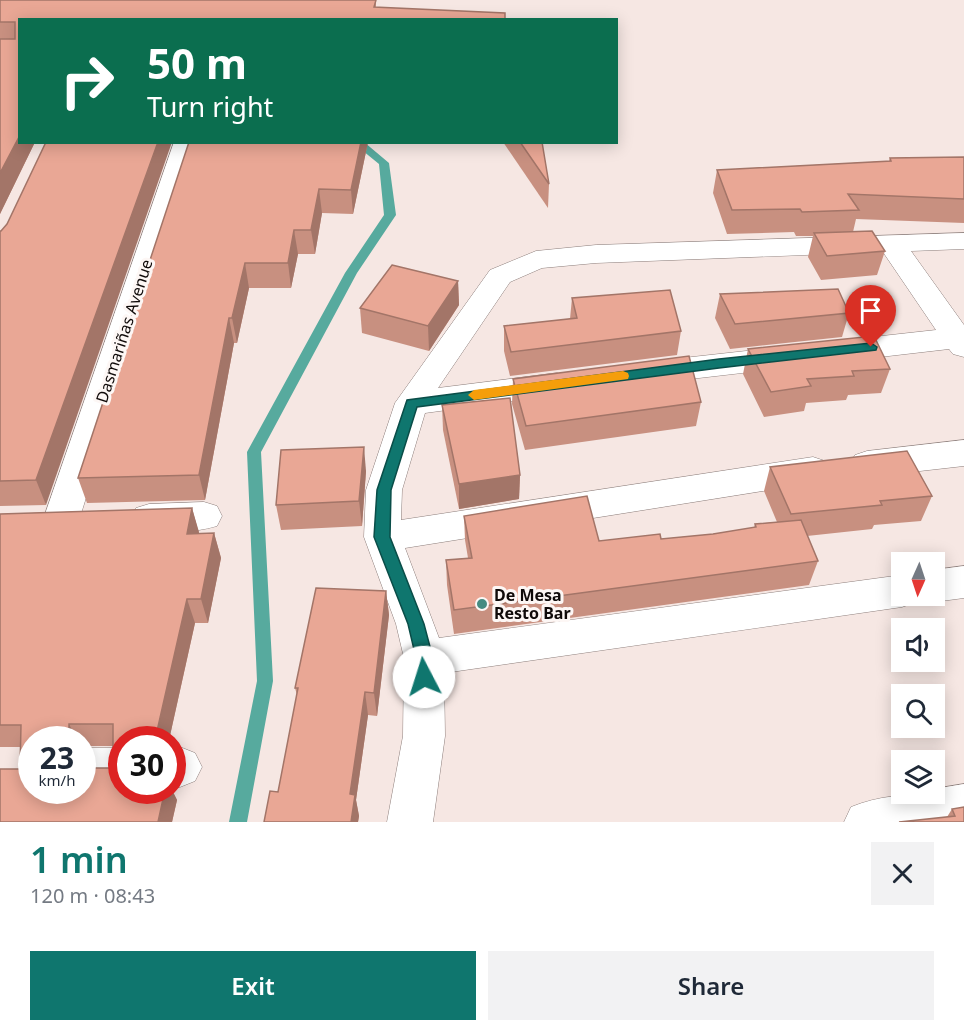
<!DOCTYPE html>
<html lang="en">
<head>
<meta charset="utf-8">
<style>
  :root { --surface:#fff; --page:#f2f2f3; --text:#1f2937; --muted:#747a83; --accent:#0f766e }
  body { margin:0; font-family:"Noto Sans",sans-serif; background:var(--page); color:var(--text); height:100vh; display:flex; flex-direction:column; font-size:22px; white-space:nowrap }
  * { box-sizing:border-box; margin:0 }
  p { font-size:20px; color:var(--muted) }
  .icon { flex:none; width:33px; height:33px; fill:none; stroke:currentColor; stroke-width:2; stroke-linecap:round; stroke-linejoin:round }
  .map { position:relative; height:822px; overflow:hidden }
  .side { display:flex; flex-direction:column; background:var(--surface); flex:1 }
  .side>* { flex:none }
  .top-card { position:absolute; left:18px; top:18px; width:600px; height:126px; border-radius:0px; box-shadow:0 3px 15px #0003; background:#0b6e4f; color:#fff; overflow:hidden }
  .needle { width:39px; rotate:183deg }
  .fabs { position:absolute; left:891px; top:552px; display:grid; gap:12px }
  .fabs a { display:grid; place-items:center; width:54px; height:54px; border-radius:0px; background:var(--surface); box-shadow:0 3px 15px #0003; font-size:30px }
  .speed { position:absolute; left:18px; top:726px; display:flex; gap:12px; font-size:30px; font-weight:700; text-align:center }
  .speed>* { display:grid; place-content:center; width:78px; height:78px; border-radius:50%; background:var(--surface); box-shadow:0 3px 15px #0003; line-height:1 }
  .speed small { font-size:15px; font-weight:400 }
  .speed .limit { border:9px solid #d22; background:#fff; color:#111 }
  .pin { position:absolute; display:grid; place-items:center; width:51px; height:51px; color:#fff; margin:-62px -26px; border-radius:50% 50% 50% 0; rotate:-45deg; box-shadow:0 0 6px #0007 }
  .pin .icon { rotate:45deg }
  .me { position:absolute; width:66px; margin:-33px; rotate:355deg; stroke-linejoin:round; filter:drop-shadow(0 0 4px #0008) }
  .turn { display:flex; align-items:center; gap:21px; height:126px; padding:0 30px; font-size:27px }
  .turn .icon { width:78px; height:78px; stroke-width:2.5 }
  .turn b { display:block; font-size:42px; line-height:51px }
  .round { display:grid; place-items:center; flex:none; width:63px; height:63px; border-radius:0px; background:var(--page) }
  .headline { display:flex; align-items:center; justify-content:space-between; height:102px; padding:0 30px }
  h1 { font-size:36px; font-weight:600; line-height:45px; color:var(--accent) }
  .button { display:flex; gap:12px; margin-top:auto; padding:12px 30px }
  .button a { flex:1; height:69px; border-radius:0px; background:var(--accent); color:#fff; font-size:24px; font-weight:600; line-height:69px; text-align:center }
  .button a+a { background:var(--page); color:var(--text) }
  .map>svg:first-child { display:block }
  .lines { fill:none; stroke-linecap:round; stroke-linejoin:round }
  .stream { fill:#57aa9e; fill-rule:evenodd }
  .minor-casing { stroke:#8c7e7b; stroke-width:1 }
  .minor { fill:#fff; fill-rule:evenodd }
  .wall { fill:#c89080; fill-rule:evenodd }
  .shaded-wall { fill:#a37568 }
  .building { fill:#e9a795; stroke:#a37568; stroke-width:1.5; fill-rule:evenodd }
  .route { fill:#0f766e; stroke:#0a4d48; stroke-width:1.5 }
  .slow { fill:#f59e0b }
  .poi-dot { fill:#468b81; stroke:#fdf7f5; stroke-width:2 }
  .labels { text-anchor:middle; stroke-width:6; stroke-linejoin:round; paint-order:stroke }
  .street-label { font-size:16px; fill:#0f0a09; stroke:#fdf7f5 }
  .poi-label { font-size:16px; font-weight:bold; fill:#0f0a09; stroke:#fdf7f5; text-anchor:start }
</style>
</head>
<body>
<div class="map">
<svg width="964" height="822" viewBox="0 0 964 822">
  <rect width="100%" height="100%" fill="#f6e7e3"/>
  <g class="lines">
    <polygon class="stream" points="352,142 364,142 389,163 396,215 357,273 261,452 273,681 247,822 229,822 257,681 247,452 345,273 384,215 379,164"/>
    <defs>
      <g id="minor">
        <polygon points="163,0 242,0 238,20 216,20 220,6 173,7 166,5"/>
        <polygon points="174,142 199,142 79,520 74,530 61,534 48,530 43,520"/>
        <polygon points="964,233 964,249 911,251 964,325 964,357 953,354 949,349 647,384 636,381 631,373 636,365 647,362 936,330 883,252 596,263 542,268 510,282 438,388 557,373 568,376 573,384 568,392 557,395 425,413 402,490 401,520 813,457 825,461 830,470 825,479 813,483 405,548 439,638 902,575 902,596 919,596 916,602 902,607 444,673 445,736 433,822 387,822 403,736 404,658 396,624 364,537 366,490 395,403 490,270 536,251 596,245"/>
        <polygon points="964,440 964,466 867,477 855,473 850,464 855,455 867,451"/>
        <path d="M 204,502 L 217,506 L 222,516 L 217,526 C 193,533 160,535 136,528 L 131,518 L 136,508 L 149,504 Z"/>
        <polygon points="964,566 964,598 934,602 920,597 934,596 934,570"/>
        <polygon points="172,747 180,747 195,753 202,767 195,781 180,787 172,787"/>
        <rect x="82" y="748" width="40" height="40"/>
        <path d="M 964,784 L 964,822 L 844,822 L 851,807 C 878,796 906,794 934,794 L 934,789 Z"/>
      </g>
    </defs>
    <use href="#minor" class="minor-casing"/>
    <use href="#minor" class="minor"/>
  </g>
  <g class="wall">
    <polygon points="0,0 376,0 376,7 20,20 20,142 35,142 0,214"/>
    <polygon points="189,142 368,142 353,214 322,213 315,254 298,254 291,288 249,288 237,343 234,343 205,500 87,503 78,478"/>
    <polygon points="503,142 542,142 549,184 548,208"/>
    <polygon points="964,157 964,223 856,219 853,232 885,251 877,275 821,280 808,257 813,236 796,236 794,232 727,234 713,193 717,170 889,161 890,158"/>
    <polygon points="0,231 46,505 0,506"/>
    <polygon points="458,281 459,305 429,351 362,333 360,308"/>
    <polygon points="720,294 849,313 842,337 730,349 715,318"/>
    <polygon points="572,298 681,331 677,355 510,376 504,351 504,326 570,319"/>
    <polygon points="748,349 890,369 881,393 848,395 846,400 806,403 804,411 764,417 743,374"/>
    <polygon points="513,379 701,402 696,426 525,450 512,404"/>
    <polygon points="442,405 520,475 519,499 459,509 443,430"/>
    <polygon points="770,467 932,496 921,521 874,525 872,529 807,536 818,561 809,585 454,634 447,585 446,560 468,558 465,540 464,516 599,541 661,539 713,534 754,528 755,524 777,522 764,491"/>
    <polygon points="366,471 362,526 281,530 276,505"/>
    <path d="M 192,508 L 199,534 L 214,533 L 221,558 L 208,623 L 195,623 L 169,740 L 122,740 L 122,790 L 172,790 L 177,800 L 172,822 L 0,822 L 0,769 L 20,769 L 20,747 L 0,747 L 0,514 ZM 32,740 L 82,740 L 82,746 L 113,746 L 113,768 L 82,768 L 82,790 L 32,790 Z"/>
    <polygon points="386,591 389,615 377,716 368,715 356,800 359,816 358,822 264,822 278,792 297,695 295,688"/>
    <polygon points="952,809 964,822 947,817"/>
  </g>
  <g class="shaded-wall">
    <polygon points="20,135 20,142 35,142 0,214 0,173"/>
    <polygon points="158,142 172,142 46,505 36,480"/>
    <polygon points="361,142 368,142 353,214 351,190"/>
    <polygon points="319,189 322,213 315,254 311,230"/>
    <polygon points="294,230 298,254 291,288 288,263"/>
    <polygon points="245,263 249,288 237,343 232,318"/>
    <polygon points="458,281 459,305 429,351 428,326"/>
    <polygon points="229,318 234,343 205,500 199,475"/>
    <polygon points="364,447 366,471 362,526 359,501"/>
    <polygon points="520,475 519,499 459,509 459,484"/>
    <polygon points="192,508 199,532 195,558 187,534"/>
    <polygon points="214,533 221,558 208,623 201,599"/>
    <polygon points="386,591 389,615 377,716 374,693"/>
    <polygon points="187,599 195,623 169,740 155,740"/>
    <polygon points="365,692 368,715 356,800 359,816 358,822 351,822 350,794"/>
    <polygon points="69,724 77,740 69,740"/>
    <polygon points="165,790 172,790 177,800 172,822 158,822"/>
  </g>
  <g class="building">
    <polygon points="0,0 376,0 374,7 505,13 505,20 20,20 20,135 0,173 0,39 15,39 15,22 0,22"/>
    <polygon points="46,142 158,142 36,480 0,481 0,231 1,231 7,224"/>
    <polygon points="189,142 361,142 351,190 319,189 311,230 294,230 288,263 245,263 232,318 229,318 199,475 78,478"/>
    <polygon points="520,142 542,142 549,184"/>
    <polygon points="964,157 964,199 848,194 859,210 802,212 800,209 732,210 717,170 891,161 890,158"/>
    <polygon points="872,231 885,251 827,256 814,233"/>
    <polygon points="392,265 458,281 428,326 360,308"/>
    <polygon points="838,289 849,313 735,324 720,294"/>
    <polygon points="670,290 681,331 511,352 504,326 577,318 572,298"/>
    <polygon points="874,336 890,369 852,371 854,376 807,379 811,386 771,392 748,349"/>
    <polygon points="689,356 701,402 526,426 513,379"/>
    <polygon points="510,398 520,475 459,484 442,405"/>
    <polygon points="364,447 359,501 276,505 281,450"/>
    <polygon points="907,451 932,496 880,501 882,505 791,514 770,467"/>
    <polygon points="587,496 599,541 660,534 661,539 713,534 756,527 755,524 801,520 818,561 454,610 446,560 472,558 464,516"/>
    <path d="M 192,508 L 187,534 L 214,533 L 201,599 L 187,599 L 155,740 L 122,740 L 122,790 L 165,790 L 158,822 L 0,822 L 0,769 L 20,769 L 21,725 L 0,725 L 0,514 ZM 69,724 L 113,724 L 113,768 L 82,768 L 82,790 L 32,790 L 32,740 L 69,740 Z"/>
    <polygon points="316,588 386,591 374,693 365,692 350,794 355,795 351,822 264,822 270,791 278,792 298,688 295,688"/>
    <polygon points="964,807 964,822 899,822 955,816 952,809"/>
  </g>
  <polygon class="route" points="871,343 877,347 876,350 719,368 417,407 391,490 390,537 424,624 433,658 433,677 430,683 424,685 418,683 416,677 416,658 408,624 374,537 377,490 407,400 719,359"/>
  <polygon class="slow" points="623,371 628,373 629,376 628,379 474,400 468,395 474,390"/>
  <circle class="poi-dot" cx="482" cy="604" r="6"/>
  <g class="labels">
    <g class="street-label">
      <text transform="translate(124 331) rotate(-72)" y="6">Dasmariñas Avenue</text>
    </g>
    <g class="poi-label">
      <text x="494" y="601">De Mesa<tspan x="494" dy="18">Resto Bar</tspan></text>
    </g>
  </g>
</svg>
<div class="fabs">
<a><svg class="needle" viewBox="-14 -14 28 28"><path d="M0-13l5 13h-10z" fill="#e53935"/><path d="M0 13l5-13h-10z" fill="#747a83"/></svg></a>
<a><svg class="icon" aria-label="sound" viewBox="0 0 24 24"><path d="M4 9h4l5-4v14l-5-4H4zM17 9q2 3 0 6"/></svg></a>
<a><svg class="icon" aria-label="search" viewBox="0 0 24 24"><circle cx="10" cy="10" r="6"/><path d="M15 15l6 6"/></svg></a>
<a><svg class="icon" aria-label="layers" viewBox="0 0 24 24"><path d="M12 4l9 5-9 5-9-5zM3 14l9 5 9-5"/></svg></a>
</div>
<div class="speed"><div>23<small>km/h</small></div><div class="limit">30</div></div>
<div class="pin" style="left:871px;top:347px;background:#d93025"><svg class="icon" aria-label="arrive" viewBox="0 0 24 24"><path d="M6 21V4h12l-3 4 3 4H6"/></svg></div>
<svg class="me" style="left:424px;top:677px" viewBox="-20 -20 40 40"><circle r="19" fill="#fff"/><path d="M0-13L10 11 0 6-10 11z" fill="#0f766e"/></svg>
<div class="top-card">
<div class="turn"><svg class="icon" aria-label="right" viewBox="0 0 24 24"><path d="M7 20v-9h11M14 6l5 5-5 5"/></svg><div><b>50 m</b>Turn right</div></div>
</div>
</div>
<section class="side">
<div class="headline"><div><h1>1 min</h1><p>120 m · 08:43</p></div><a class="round"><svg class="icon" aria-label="close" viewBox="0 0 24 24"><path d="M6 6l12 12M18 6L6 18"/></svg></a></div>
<div class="button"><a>Exit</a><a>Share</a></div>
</section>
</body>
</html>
